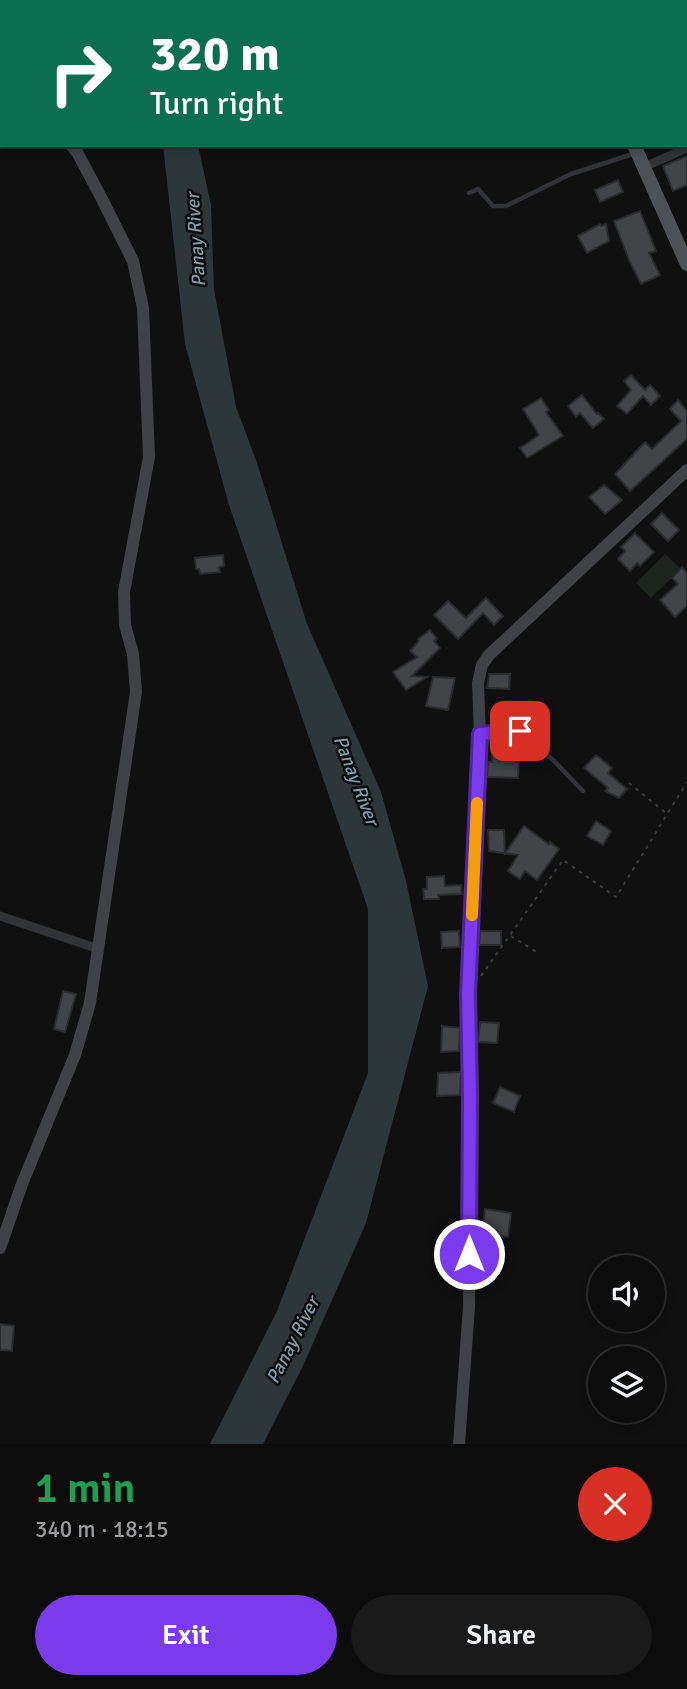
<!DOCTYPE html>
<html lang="en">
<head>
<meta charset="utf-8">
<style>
  :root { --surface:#0c0c0d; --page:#1a1a1b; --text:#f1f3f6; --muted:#9a9b9d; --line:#2c2c2e; --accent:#7c3aed }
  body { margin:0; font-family:Signika,sans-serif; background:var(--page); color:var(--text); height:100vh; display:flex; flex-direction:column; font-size:26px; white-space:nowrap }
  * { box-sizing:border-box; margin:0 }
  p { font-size:23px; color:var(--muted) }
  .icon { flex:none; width:38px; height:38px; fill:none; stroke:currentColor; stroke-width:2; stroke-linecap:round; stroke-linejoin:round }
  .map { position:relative; height:1444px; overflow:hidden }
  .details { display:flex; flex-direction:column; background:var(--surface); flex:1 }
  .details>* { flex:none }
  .banner { position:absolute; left:0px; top:0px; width:688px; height:147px; box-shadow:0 4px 10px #0003,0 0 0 2px var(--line); background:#0b6e4f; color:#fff; overflow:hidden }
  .fabs { position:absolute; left:588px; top:1255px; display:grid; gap:14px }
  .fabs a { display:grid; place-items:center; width:77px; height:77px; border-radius:50%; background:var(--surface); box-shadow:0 4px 10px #0003,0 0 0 2px var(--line); font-size:35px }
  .pin { position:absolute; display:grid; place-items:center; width:60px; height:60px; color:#fff; margin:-30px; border-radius:14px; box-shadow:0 4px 10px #0006 }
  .me { position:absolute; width:77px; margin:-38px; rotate:0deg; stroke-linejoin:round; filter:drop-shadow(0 0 5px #0008) }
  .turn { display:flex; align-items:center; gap:24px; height:147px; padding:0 35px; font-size:32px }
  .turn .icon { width:91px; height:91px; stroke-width:2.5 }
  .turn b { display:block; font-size:49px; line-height:60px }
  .round { display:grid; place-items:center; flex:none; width:74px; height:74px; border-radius:37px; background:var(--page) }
  .summary { display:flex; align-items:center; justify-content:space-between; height:119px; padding:0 35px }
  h1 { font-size:42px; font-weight:600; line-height:52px; color:#1e9e55 }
  .button { display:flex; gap:14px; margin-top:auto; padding:14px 35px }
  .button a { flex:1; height:80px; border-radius:42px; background:var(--accent); color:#fff; font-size:28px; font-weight:600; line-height:80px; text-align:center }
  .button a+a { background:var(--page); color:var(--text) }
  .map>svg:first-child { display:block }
  .green { fill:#1d231d }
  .water { fill:#2d373a }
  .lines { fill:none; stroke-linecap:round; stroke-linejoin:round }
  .river { stroke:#2d373a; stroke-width:19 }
  .building { fill:#424447; stroke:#2a2b2d; stroke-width:2 }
  .path { stroke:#383a3d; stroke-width:2; stroke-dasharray:3.5 5; stroke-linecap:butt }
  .lane { stroke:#323336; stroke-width:4.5 }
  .street { stroke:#323336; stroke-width:9 }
  .secondary { stroke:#404246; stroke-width:12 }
  .primary { stroke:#4e5155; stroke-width:14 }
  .route-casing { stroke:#51269a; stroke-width:18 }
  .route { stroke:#7c3aed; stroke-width:12 }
  .slow { stroke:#f59e0b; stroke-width:12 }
  .labels { text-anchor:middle; stroke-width:5; stroke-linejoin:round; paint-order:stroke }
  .water-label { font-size:19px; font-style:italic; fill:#7d9da9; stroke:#0b0b0c }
</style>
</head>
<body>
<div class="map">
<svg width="687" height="1444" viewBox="0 0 687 1444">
  <rect width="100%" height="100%" fill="#101011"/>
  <polygon class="green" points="665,554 681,569 651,598 636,583"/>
  <polygon class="water" points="163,145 198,145 211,205 214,290 236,407 256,460 307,624 381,792 406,881 428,986 366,1223 302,1368 263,1444 210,1444 277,1311 368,1073 368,909 229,505 185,344"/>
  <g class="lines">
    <polyline class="river" points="189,2 189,0"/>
  </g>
  <g class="building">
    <polygon points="687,156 687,185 673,191 663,166"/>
    <polygon points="618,180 623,192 600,202 595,190"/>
    <polygon points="640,211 656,251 649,253 660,275 641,284 629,260 614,221"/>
    <polygon points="600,224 601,226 606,224 609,241 587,253 578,236"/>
    <polygon points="631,375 645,390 650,385 660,396 651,405 643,396 627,414 617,406 631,390 624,381"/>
    <polygon points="582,395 597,414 598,413 604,419 593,428 580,413 576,417 568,406"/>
    <polygon points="541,398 549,410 546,412 563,436 527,458 520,448 539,435 523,409"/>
    <polygon points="678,400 687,411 687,439 630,491 615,474 645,442 652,449 681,421 670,409"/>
    <polygon points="604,485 622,500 605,514 589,497"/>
    <polygon points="662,513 679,530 668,541 651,524"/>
    <polygon points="635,533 654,552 640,566 637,563 630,571 618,559 625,551 621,547"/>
    <polygon points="223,555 224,566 219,567 220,572 200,574 199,569 196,569 195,558"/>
    <polygon points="682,567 687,573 687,606 675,617 660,600 678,584 672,578"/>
    <polygon points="486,598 503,616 494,625 483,613 458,639 434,615 448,601 466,618"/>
    <polygon points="430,630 437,639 434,641 440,648 412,676 427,677 406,690 393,672 417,657 410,651 419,641 418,639"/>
    <polygon points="489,674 510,674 509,689 487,688"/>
    <polygon points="433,677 455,678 448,710 426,706"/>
    <polygon points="512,736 516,762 519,762 518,778 487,777 488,762 492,762 491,738"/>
    <polygon points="596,755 612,768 608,773 627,789 619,798 605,791 608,788 584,768"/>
    <polygon points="596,821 611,831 603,845 587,836"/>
    <polygon points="524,826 549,844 550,842 559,849 537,880 525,871 520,879 508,871 518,855 489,851 488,830 504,830 505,853"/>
    <polygon points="444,876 445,886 461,885 462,894 438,895 439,899 424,899 423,889 427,889 427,877"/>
    <polygon points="459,931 460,947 442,948 441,932"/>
    <polygon points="480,931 501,931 501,945 479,945"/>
    <polygon points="63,991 76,994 65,1032 54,1029"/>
    <polygon points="480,1022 499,1023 497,1043 478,1042"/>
    <polygon points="442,1026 460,1028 459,1051 441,1052"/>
    <polygon points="461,1072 460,1095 437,1096 438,1073"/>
    <polygon points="500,1087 520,1096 514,1112 493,1103"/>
    <polygon points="485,1209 511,1213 508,1237 482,1234"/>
    <polygon points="0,1324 14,1326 12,1351 0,1350"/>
  </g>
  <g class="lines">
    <g class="path">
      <polyline points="629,783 666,813"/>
      <polyline points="511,936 538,953"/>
      <polyline points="481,976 563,860 616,897 687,782"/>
    </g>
    <g class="lane">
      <polyline points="469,193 478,189 493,206 506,206 571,174 633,154"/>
      <polyline points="481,734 520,731 553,760 583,791"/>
    </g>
    <g class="street">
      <polyline points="644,167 687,148"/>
      <polyline points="0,916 99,949"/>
    </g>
    <g class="secondary">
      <polyline points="0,57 2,60"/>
      <polyline points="0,1248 22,1184 75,1055 90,1003 136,692 133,654 125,625 124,592 149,457 143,308 133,261 103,201 77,152 71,145"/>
      <polyline points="459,1444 469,1307 470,1094 468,994 480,735 478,683 482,665 489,655 687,470"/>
    </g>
    <g class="primary">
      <polyline points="573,0 574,2"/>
      <polyline points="634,145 687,264"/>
    </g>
  </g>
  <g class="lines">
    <defs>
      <polyline id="route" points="469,1254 470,1094 468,994 480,734 520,731"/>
    </defs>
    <use href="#route" class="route-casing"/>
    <use href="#route" class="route"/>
    <polyline class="slow" points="472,915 477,803"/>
  </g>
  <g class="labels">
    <g class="water-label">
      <text transform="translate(195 240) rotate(-94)" y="7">Panay River</text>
      <text transform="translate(357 780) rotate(69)" y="7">Panay River</text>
      <text transform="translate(292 1340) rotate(-63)" y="7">Panay River</text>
    </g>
  </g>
</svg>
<div class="fabs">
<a><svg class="icon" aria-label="sound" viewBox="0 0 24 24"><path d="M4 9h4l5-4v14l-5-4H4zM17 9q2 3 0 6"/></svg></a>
<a><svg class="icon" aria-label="layers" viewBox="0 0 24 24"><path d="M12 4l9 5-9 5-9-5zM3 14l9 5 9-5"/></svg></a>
</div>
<div class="pin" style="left:520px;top:731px;background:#d93025"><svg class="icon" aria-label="arrive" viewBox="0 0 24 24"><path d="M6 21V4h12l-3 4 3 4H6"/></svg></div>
<svg class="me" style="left:469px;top:1254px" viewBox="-20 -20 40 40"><circle r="17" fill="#7c3aed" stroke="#fff" stroke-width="3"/><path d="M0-11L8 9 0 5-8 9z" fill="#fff"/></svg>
<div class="banner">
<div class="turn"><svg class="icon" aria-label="right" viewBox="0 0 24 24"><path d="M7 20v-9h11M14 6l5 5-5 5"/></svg><div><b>320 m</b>Turn right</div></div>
</div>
</div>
<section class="details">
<div class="summary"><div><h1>1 min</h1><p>340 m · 18:15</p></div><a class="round" style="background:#d93025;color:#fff"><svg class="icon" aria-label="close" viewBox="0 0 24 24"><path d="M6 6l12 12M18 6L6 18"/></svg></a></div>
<div class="button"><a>Exit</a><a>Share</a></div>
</section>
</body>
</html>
